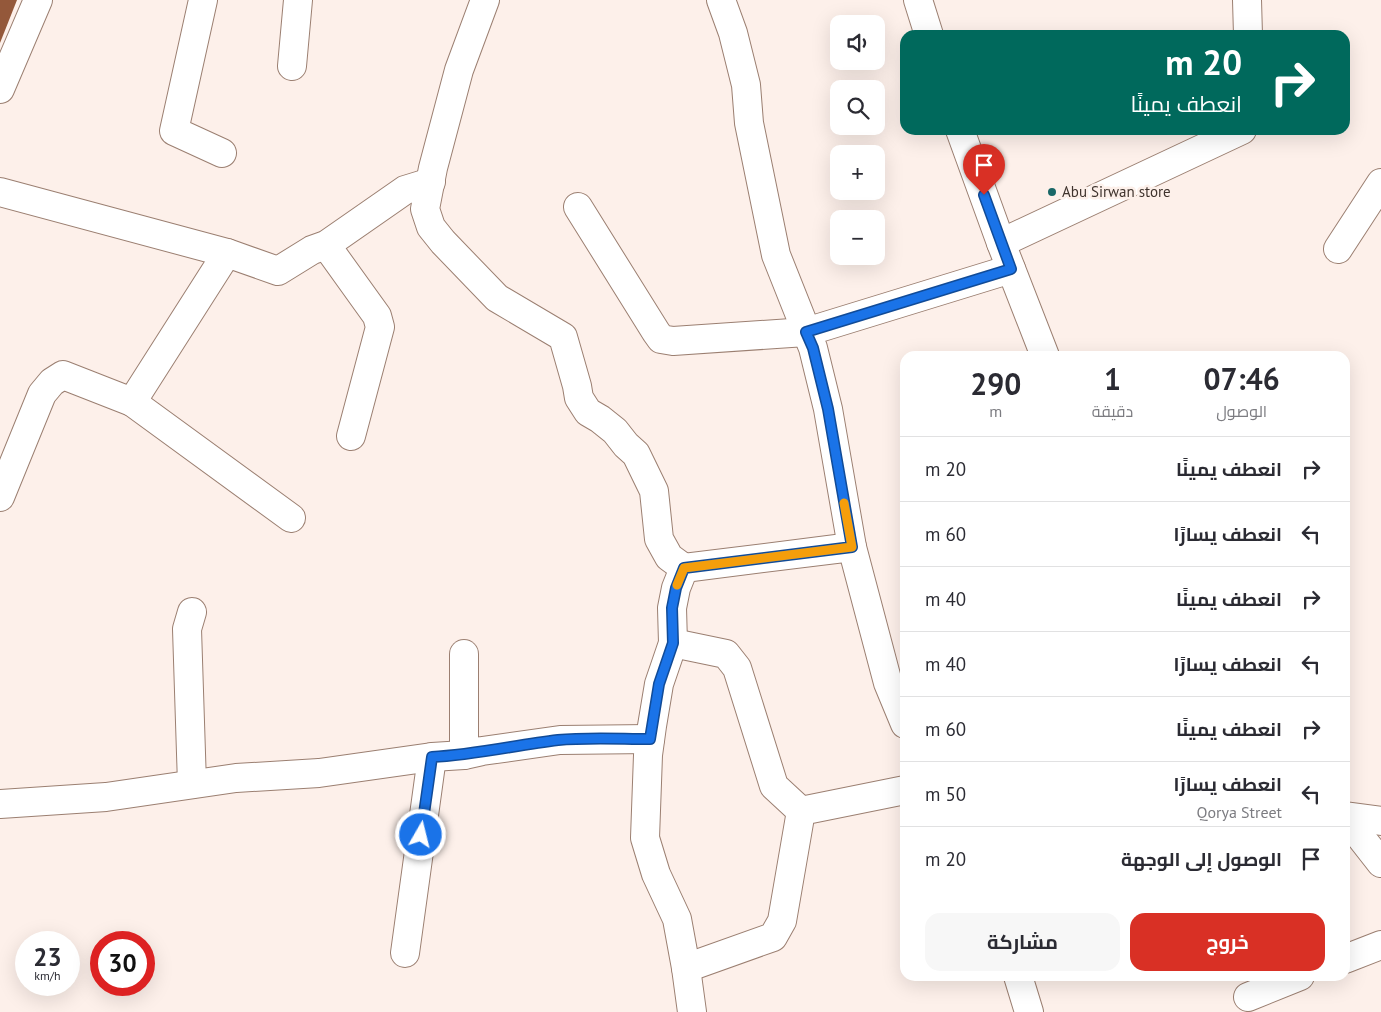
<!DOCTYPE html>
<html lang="ar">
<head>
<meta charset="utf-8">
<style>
  :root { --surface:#fff; --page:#f7f7f7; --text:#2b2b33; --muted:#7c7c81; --line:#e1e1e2; --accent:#d93025 }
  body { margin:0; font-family:"PT Sans",Cairo,sans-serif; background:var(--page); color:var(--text); direction:rtl; height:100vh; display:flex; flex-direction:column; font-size:19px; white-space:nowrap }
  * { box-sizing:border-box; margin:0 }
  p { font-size:16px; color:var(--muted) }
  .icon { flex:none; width:28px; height:28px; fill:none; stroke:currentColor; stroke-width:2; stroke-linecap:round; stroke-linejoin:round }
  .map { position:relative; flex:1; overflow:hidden; direction:ltr }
  .panel { position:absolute; left:900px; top:351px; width:450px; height:630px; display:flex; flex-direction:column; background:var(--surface); border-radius:15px; box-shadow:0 5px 20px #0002; direction:rtl }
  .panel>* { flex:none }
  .top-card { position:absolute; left:900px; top:30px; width:450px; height:105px; border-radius:15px; box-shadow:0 5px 20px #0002; direction:rtl; background:#00695c; color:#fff; overflow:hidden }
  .controls { position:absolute; left:830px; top:15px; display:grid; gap:10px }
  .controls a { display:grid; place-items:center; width:55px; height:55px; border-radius:10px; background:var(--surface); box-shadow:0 5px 20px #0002; font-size:25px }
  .speed { position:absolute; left:15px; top:931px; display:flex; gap:10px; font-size:25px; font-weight:700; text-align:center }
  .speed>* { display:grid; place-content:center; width:65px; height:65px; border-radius:50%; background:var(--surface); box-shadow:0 5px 20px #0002; line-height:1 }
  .speed small { font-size:12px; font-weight:400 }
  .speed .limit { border:8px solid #d22; background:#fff; color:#111 }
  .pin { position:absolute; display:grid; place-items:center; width:42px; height:42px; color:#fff; margin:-51px -21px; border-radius:50% 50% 50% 0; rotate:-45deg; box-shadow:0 0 5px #0007 }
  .pin .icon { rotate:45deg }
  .me { position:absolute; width:55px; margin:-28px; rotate:8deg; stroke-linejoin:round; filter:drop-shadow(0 0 4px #0008) }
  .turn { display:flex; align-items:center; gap:18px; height:105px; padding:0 25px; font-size:22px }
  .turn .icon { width:65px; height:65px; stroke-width:2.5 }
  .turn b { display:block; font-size:35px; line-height:42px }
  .eta { display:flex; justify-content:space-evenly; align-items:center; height:85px; text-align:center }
  .eta b { font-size:30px; font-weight:700; line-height:35px }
  .cta { display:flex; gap:10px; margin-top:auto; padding:10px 25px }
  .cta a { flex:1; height:58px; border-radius:15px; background:var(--accent); color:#fff; font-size:20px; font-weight:700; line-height:58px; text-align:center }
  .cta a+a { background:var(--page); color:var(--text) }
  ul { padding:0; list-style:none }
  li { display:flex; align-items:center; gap:15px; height:65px; padding:0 25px; border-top:1px solid var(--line) }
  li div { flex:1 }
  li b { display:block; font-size:19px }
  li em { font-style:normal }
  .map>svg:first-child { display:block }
  .building { fill:#94583a }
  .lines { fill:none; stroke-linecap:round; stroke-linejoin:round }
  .minor-casing { stroke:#9b7f71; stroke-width:30 }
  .minor { stroke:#fff; stroke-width:28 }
  .route-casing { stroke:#114b97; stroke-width:12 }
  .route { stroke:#1a73e8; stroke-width:9 }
  .slow { stroke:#f59e0b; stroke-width:9 }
  .poi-dot { fill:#196767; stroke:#fdf0ea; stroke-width:2 }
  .labels { text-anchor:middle; stroke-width:5; stroke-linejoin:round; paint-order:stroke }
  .poi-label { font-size:15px; fill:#3f332d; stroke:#fdf0ea; text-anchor:start }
</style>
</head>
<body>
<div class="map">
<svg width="1381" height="1012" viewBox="0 0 1381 1012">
  <rect width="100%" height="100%" fill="#fdf0ea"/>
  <polygon class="building" points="0,0 17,0 0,43"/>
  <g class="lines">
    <defs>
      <g id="minor">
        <polyline points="203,0 174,131 222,153"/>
        <polyline points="485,0 459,70 433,168 425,209 431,227 443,242 497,298 563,337 577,386 579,398 588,412 600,419 615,431 626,445 636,454 654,491 659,539 669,557 684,568"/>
        <polyline points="721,0 733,33 746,85 749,123 776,255 813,348 828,409 852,547"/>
        <polyline points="918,0 929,35"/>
        <polyline points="1247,0 1248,35"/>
        <polyline points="292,66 298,0"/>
        <polyline points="0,89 38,0"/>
        <polyline points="960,130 1001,243 1045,356"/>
        <polyline points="0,192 227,253 278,271 312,250 326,245 405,190 431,182"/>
        <polyline points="578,207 656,332 661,339 673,341 806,332 1011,269"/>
        <polyline points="1001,243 1242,130"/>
        <polyline points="326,245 377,316 380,327 351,436"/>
        <polyline points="1338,249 1381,183"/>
        <polyline points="227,253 132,402 291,518"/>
        <polyline points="0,497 42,394 52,382 63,375 132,402"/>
        <polyline points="673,643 726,654 737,668 774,786 801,811"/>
        <polyline points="464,755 464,654"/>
        <polyline points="192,784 187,629 192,612"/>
        <polyline points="0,804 106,797 236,778 319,773 432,757 464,755 482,751 560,740 650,739"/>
        <polyline points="1345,816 1381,821"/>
        <polyline points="1345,817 1381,863"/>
        <polyline points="405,953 432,757"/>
        <polyline points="1345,959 1381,945"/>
        <polyline points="686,968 773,937 782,921 801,811 905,790"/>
        <polyline points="1018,976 1029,1012"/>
        <polyline points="1248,997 1300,976"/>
        <polyline points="692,1012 686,968 677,919 656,874 645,838 648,755 652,726 659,684 673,643 672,608 676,588 684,568 852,547 888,683 905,724"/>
      </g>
    </defs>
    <use href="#minor" class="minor-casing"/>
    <use href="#minor" class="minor"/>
  </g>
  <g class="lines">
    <defs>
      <path id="route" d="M 421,835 L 432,757 C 474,755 516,745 558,740 C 586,737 621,739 650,739 L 659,684 L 673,643 L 672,608 L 676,588 L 684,568 L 852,547 L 828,409 L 813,348 L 806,332 L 1011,269 L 984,195"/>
    </defs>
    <use href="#route" class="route-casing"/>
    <use href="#route" class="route"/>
    <polyline class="slow" points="677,585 684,568 852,547 844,503"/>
  </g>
  <circle class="poi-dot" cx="1052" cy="192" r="5"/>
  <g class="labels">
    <g class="poi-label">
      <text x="1062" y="197">Abu Sirwan store</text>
    </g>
  </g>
</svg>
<div class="controls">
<a><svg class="icon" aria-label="sound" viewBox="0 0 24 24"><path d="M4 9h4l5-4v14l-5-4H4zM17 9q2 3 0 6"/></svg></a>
<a><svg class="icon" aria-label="search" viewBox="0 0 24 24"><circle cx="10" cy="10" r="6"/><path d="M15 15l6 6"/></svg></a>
<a>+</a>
<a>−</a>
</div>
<div class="speed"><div>23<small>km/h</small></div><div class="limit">30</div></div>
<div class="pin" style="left:984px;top:195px;background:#d93025"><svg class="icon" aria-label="arrive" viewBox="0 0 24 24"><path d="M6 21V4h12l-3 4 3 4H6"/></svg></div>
<svg class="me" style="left:421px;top:835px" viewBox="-20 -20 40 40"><circle r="17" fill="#1a73e8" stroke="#fff" stroke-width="3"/><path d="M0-11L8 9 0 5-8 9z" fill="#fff"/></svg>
<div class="top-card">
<div class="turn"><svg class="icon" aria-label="right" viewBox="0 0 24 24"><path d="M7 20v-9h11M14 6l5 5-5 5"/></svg><div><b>20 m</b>انعطف يمينًا</div></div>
</div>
<section class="panel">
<div class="eta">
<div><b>07:46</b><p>الوصول</p></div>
<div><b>1</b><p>دقيقة</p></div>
<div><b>290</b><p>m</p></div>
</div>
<ul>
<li><svg class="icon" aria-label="right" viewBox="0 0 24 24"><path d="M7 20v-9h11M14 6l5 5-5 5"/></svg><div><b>انعطف يمينًا</b></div><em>20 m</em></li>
<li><svg class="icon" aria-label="left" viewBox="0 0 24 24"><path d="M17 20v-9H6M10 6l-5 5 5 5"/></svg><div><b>انعطف يسارًا</b></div><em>60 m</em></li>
<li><svg class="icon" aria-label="right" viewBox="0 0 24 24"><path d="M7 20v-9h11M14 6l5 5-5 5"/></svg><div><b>انعطف يمينًا</b></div><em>40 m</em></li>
<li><svg class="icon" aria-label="left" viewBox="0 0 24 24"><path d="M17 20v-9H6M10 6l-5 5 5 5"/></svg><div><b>انعطف يسارًا</b></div><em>40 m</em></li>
<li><svg class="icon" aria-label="right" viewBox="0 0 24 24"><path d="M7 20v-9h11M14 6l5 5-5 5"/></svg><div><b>انعطف يمينًا</b></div><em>60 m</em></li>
<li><svg class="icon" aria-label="left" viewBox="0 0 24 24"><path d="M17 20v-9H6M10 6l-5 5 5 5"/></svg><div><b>انعطف يسارًا</b><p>Qorya Street</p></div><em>50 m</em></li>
<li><svg class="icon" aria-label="arrive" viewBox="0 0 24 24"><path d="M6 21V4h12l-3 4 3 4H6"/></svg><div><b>الوصول إلى الوجهة</b></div><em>20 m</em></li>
</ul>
<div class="cta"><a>خروج</a><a>مشاركة</a></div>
</section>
</div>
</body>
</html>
